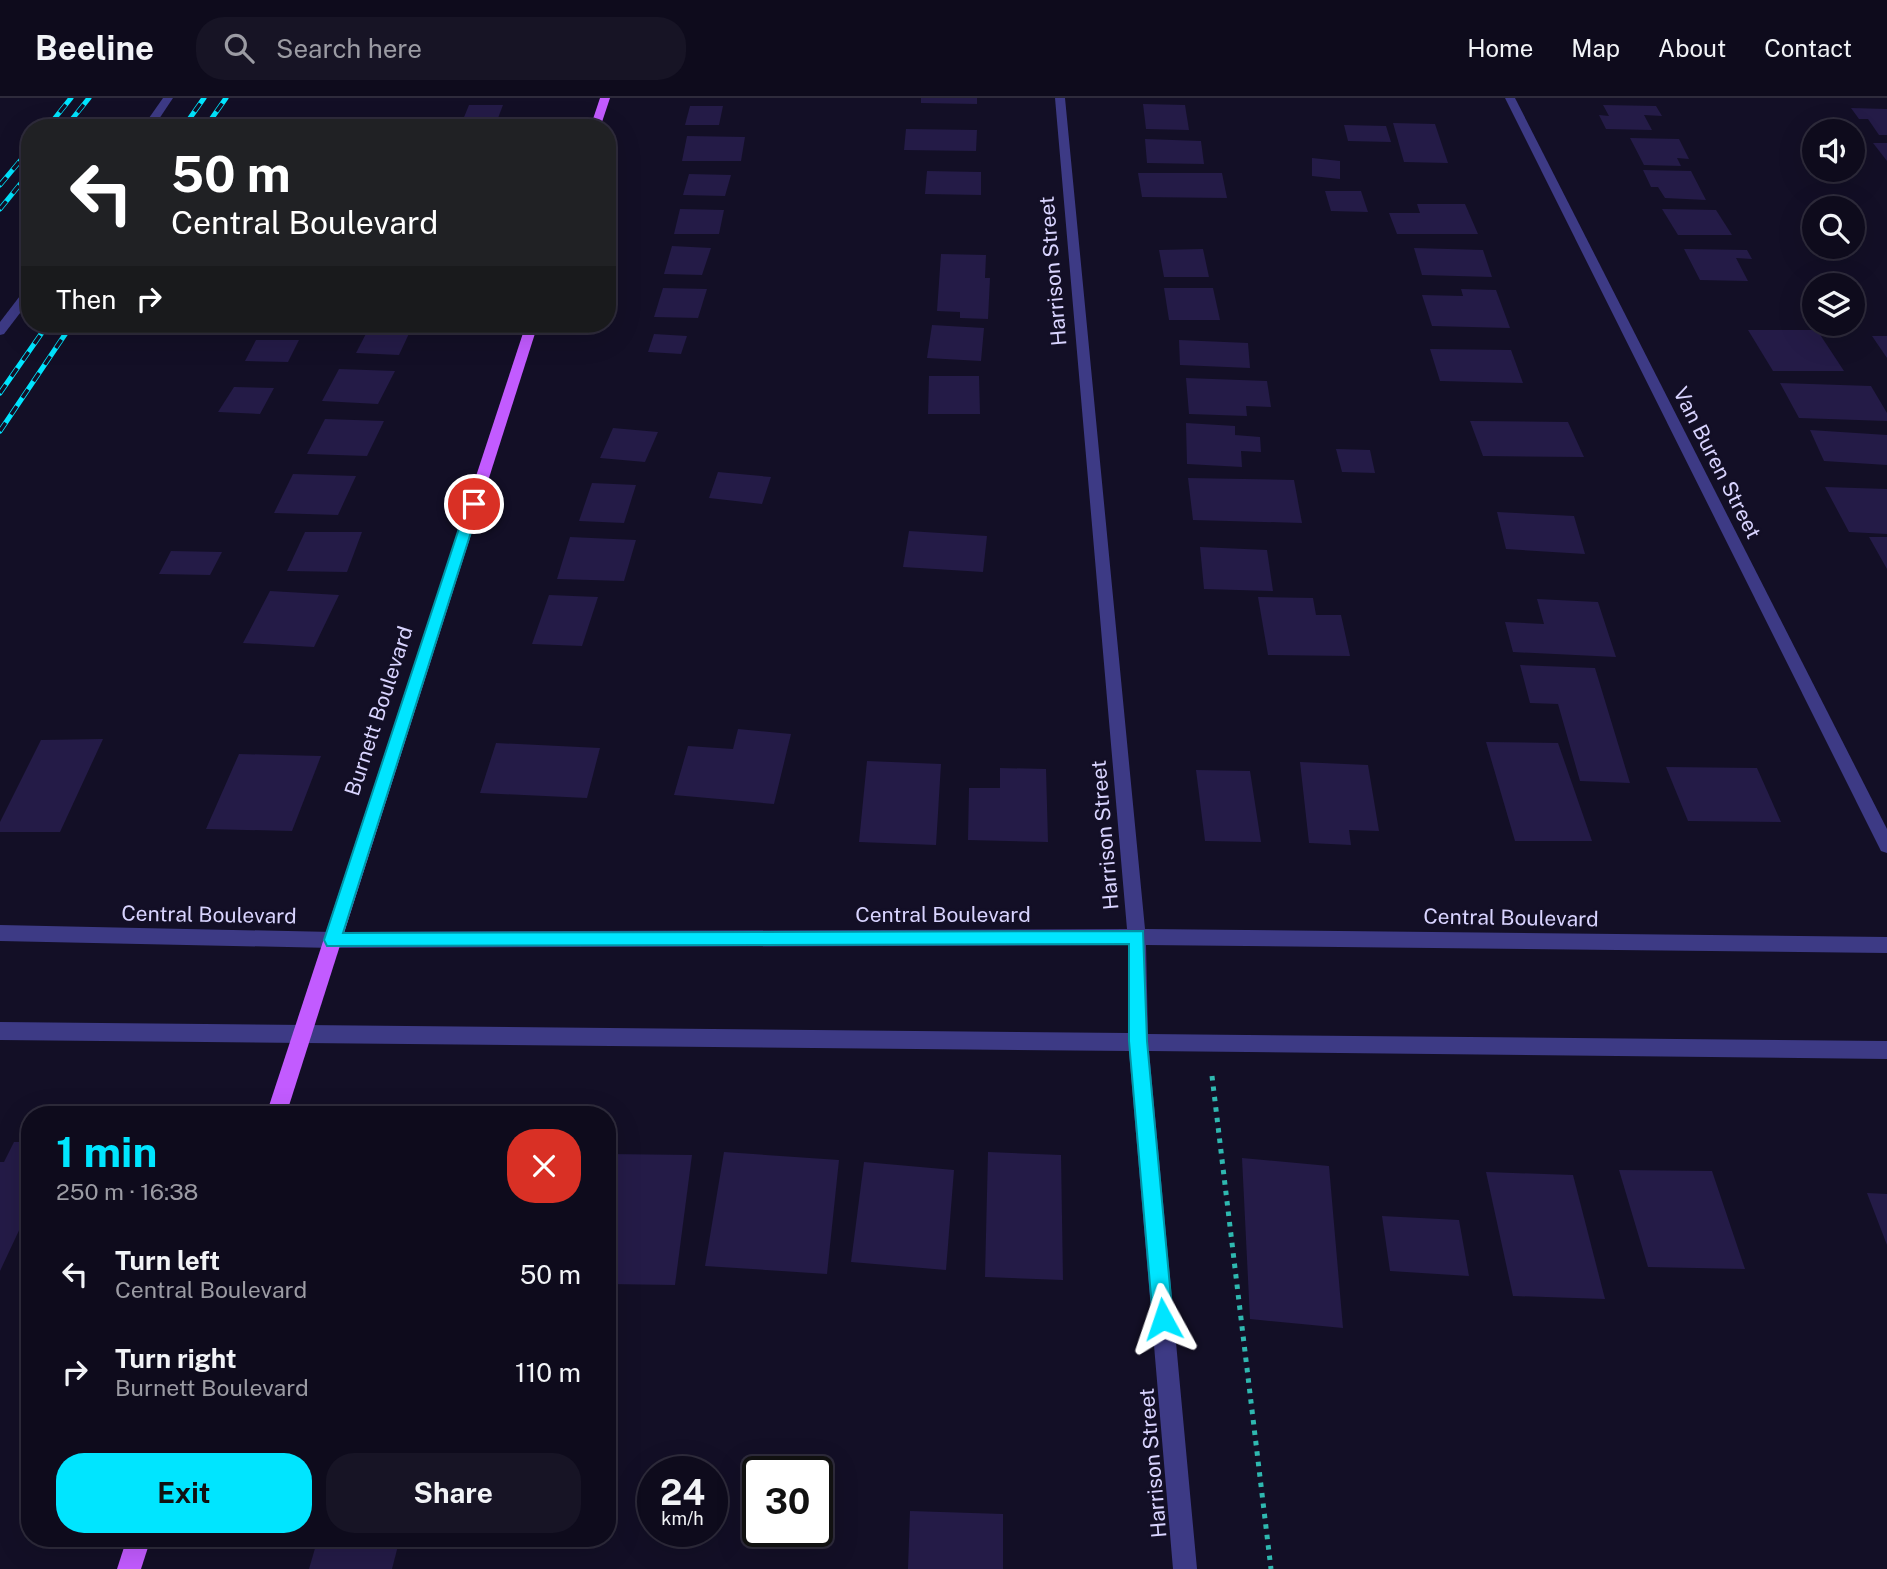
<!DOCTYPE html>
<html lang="en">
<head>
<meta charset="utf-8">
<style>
  :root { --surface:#0e0b1c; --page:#171425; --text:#f1f3f6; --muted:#9b9ba3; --line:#2e2b3b; --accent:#00e5ff }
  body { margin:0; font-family:"Public Sans",sans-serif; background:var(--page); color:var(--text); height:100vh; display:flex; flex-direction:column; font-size:26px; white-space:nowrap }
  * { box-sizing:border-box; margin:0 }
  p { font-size:23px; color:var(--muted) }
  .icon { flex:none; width:38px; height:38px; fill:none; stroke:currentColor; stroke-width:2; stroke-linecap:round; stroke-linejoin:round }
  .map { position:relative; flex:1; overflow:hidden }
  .side { position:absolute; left:21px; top:1008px; width:595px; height:441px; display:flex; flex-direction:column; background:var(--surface); border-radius:28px; box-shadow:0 7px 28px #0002,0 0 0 2px var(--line) }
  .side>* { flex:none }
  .banner { position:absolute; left:21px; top:21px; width:595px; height:214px; border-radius:28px; box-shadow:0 7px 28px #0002,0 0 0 2px var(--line); background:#202124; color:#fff; overflow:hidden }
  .buttons { position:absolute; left:1802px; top:21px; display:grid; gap:14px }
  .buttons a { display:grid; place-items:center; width:63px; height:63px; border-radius:50%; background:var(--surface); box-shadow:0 7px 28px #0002,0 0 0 2px var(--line); font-size:35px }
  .speed { position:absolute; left:637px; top:1358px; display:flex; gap:14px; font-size:35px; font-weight:700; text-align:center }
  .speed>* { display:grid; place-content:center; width:91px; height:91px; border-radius:50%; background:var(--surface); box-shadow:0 7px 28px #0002,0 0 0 2px var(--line); line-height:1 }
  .speed small { font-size:18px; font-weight:400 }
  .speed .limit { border:4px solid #111; border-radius:10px; background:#fff; color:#111 }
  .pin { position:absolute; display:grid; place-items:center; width:60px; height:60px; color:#fff; margin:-30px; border:4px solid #fff; border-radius:50%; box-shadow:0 2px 7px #0007 }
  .me { position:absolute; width:77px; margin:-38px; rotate:355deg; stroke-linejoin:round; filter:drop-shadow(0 0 5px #0008) }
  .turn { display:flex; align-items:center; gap:24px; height:147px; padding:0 35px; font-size:32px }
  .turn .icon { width:91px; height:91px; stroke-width:2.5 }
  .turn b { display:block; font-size:49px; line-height:60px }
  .then { display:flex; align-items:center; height:66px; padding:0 35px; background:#0003; gap:14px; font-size:26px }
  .round { display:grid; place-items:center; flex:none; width:74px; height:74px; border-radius:28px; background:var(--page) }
  .headline { display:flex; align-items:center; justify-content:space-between; height:119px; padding:0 35px }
  h1 { font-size:42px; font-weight:700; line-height:52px; color:var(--accent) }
  .button { display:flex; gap:14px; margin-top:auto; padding:14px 35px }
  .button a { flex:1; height:80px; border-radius:28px; background:var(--accent); color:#111; font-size:28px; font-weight:700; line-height:80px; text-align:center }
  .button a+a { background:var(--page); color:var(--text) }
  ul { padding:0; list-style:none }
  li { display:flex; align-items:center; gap:21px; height:98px; padding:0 35px }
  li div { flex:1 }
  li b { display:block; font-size:26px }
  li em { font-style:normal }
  header { display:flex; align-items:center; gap:42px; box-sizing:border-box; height:98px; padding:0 35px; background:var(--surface); border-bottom:2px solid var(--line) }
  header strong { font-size:33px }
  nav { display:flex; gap:38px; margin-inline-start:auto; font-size:24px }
  .search { width:490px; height:63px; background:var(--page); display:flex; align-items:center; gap:18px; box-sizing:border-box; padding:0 24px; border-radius:28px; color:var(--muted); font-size:26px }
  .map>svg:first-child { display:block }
  .building { fill:#241b47 }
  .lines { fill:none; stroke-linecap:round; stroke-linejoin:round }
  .path { stroke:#2fb8b0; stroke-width:5; stroke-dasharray:4.5 6; stroke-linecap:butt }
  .minor { fill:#3d3a85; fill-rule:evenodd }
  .major { fill:#c25bff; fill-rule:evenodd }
  .rail-casing { stroke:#00e5ff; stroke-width:5 }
  .rail { stroke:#130f26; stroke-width:3.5; stroke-dasharray:10; stroke-linecap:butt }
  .route { fill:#00e5ff; stroke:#0095a6; stroke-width:2 }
  .labels { text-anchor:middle; stroke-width:5; stroke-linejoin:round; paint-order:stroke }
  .street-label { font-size:21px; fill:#d9d4ff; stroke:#130f26 }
</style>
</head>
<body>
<header>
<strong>Beeline</strong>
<div class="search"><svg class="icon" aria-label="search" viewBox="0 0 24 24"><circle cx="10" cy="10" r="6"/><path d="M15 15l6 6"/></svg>Search here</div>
<nav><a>Home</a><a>Map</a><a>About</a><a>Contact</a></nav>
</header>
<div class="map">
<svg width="1887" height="1471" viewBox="0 0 1887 1471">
  <rect width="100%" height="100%" fill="#130f26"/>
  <g class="building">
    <polygon points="921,0 977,0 977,6 921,5"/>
    <polygon points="1143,6 1185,7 1189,32 1146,31"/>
    <polygon points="469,7 503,7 495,28 460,29"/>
    <polygon points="1603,7 1656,8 1662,18 1644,17 1652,32 1606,31 1599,17 1609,18"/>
    <polygon points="690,8 723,8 719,27 685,27"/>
    <polygon points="1851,10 1887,11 1887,37 1879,37 1868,21 1859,21"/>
    <polygon points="1393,25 1435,26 1448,65 1404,64"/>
    <polygon points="1344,27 1386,28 1391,44 1348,43"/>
    <polygon points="906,31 977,32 976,53 904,52"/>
    <polygon points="687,38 745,39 741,63 682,63"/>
    <polygon points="1630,40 1679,41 1689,61 1677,60 1681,68 1644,67"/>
    <polygon points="1145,41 1201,43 1204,66 1147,65"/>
    <polygon points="1873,45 1887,45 1887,63"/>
    <polygon points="1312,60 1340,63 1340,81 1312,78"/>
    <polygon points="1643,72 1691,73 1706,102 1665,100 1658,89 1651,89"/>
    <polygon points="927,73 981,74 981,97 925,96"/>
    <polygon points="1138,75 1222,75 1227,100 1142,99"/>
    <polygon points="689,76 731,77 725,98 683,97"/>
    <polygon points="1325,93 1361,93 1368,114 1331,113"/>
    <polygon points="1417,106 1465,106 1478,136 1397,136 1389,115 1420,115"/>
    <polygon points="680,111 724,112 719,136 674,136"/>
    <polygon points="1662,111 1716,112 1732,137 1678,137"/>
    <polygon points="672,148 711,150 702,177 664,176"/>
    <polygon points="1414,150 1483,152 1492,179 1422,177"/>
    <polygon points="1203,151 1209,179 1164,179 1159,152"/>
    <polygon points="1684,151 1747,152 1752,161 1736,160 1748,183 1700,182"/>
    <polygon points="941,156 986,157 985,180 990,180 988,221 960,220 960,214 937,213"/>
    <polygon points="663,190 707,191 698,220 654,219"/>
    <polygon points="1164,190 1213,190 1220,222 1169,222"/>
    <polygon points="1461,191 1496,192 1510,230 1432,228 1422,197 1463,198"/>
    <polygon points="371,226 381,226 413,227 399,257 356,255"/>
    <polygon points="932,227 984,230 981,263 927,260"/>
    <polygon points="1748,232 1817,232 1844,273 1773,273"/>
    <polygon points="654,236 687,238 681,256 648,254"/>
    <polygon points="1872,238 1887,238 1887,260"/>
    <polygon points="256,242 299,242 288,264 245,263"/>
    <polygon points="1179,242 1248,245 1250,270 1180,267"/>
    <polygon points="1430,251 1511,252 1523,285 1440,283"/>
    <polygon points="339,271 395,273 378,306 322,303"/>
    <polygon points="929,278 979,278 980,316 928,316"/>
    <polygon points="1186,280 1267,283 1271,309 1246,308 1247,318 1189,316"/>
    <polygon points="1780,285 1871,288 1887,315 1887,323 1799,320"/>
    <polygon points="234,289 274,290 260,316 218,314"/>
    <polygon points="325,321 384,323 367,358 307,356"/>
    <polygon points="1470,323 1568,324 1584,359 1483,358"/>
    <polygon points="1186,325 1235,328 1235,337 1260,339 1261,354 1241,353 1242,369 1187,366"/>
    <polygon points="613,330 658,334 645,364 600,360"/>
    <polygon points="1810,332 1887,337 1887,367 1824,363"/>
    <polygon points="1336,351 1370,352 1375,375 1342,374"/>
    <polygon points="718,374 771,379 762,406 709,400"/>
    <polygon points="293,376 356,378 338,417 274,415"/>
    <polygon points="1188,380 1294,382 1302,425 1193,422"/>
    <polygon points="592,385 636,387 624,425 579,423"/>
    <polygon points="1825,389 1887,391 1887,436 1849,434"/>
    <polygon points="1497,414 1574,418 1585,456 1506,451"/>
    <polygon points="909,433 987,438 983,474 903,469"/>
    <polygon points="305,434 362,434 347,474 287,473"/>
    <polygon points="570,439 636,442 624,483 557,481"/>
    <polygon points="1869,439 1887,439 1887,471"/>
    <polygon points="1200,449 1267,452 1273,493 1204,491"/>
    <polygon points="171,453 222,454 210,477 159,476"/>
    <polygon points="270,493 339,497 314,549 243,545"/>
    <polygon points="549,497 598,499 582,548 532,546"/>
    <polygon points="1258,499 1313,500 1316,517 1341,517 1350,558 1268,557"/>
    <polygon points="1537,501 1598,504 1616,559 1513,554 1505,524 1544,526"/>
    <polygon points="1520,567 1595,570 1630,685 1580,683 1558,606 1530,605"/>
    <polygon points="738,631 791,636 774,706 674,697 688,648 733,651"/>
    <polygon points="103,641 60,734 0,734 0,724 41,642"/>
    <polygon points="1486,644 1558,645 1592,743 1515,743"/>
    <polygon points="496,645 600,650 587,700 480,695"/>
    <polygon points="239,656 321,658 292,733 206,731"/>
    <polygon points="867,663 941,666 936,747 859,744"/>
    <polygon points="1300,664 1368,667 1379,733 1349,732 1351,747 1309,745"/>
    <polygon points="1666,669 1757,670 1781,724 1688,723"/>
    <polygon points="1000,670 1046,671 1048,744 968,742 969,690 1000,690"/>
    <polygon points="1196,672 1250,673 1261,744 1205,743"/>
    <polygon points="14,1044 30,1044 30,1109 0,1173 0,1064 4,1064"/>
    <polygon points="724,1054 839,1062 827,1176 705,1168"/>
    <polygon points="988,1054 1061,1057 1063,1182 985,1179"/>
    <polygon points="607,1056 692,1057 675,1187 607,1186"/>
    <polygon points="1242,1060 1329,1068 1343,1230 1250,1221"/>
    <polygon points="864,1064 954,1072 946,1172 851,1164"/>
    <polygon points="1619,1072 1712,1073 1745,1171 1648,1169"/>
    <polygon points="1486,1074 1573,1077 1605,1201 1513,1198"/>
    <polygon points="1867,1095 1887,1096 1887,1147"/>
    <polygon points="1382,1118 1459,1122 1469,1178 1390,1173"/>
    <polygon points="910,1413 1003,1416 1003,1471 908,1471"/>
    <polygon points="318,1440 400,1440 392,1471 309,1471"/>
  </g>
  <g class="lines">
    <polyline class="path" points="1212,978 1271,1471"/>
    <g class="minor">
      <polygon points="163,0 173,0 153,30 142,30"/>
      <polygon points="1055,0 1065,0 1145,831 1887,839 1887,855 1146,847 1148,936 1887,943 1887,961 1149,953 1197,1471 1173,1471 1129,953 0,942 0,924 1128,935 1128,847 333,850 0,843 0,827 333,834 1127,831"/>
      <polygon points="1505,0 1515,0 1887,731 1887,755 1881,753"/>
      <polygon points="30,189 30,202 4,236 0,237 0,224 26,190"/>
    </g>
    <g class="major">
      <polygon points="600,0 610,0 600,30 590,30"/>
      <polygon points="526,226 538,226 286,1017 266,1017"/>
      <polygon points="127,1440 151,1440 141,1471 117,1471"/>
    </g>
    <defs>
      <g id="rail">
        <polyline points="47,30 71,0"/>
        <polyline points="65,30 89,0"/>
        <polyline points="183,30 204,0"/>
        <polyline points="205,30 226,0"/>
        <polyline points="0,87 30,51"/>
        <polyline points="0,111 30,74"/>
        <polyline points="0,295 48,226"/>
        <polyline points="0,333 72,226"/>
      </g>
    </defs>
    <use href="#rail" class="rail-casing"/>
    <use href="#rail" class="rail"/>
  </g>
  <polygon class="route" points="474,401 480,406 343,835 1143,833 1147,943 1173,1221 1170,1228 1163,1231 1156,1228 1153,1221 1129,943 1129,846 327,848 324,842 467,406"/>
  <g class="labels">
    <g class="street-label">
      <text transform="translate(1053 173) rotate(-95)" y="7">Harrison Street</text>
      <text transform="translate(1717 365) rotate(63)" y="7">Van Buren Street</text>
      <text transform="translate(379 613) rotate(-72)" y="7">Burnett Boulevard</text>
      <text transform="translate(1105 737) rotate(-95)" y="7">Harrison Street</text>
      <text transform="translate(209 817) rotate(1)" y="7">Central Boulevard</text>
      <text x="943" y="824">Central Boulevard</text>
      <text transform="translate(1511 820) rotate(1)" y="7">Central Boulevard</text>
      <text transform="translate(1153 1365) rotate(-95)" y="7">Harrison Street</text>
    </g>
  </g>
</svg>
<div class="buttons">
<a><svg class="icon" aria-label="sound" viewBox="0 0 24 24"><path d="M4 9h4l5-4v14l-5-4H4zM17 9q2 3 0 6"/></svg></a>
<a><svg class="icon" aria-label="search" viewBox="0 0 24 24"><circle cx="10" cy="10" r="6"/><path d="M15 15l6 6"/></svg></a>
<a><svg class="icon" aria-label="layers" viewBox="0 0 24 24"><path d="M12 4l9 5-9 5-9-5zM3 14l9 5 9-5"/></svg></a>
</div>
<div class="speed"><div>24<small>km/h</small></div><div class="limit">30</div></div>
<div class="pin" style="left:474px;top:406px;background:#d93025"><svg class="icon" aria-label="arrive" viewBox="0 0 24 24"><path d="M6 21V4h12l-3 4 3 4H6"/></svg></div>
<svg class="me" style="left:1163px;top:1221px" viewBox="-20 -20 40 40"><path d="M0-17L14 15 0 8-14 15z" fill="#00e5ff" stroke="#fff" stroke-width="4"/></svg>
<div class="banner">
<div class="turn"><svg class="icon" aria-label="left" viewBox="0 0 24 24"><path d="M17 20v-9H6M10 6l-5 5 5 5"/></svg><div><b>50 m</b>Central Boulevard</div></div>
<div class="then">Then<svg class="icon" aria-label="right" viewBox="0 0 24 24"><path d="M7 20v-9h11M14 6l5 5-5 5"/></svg></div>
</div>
<section class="side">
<div class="headline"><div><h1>1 min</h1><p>250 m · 16:38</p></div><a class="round" style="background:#d93025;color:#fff"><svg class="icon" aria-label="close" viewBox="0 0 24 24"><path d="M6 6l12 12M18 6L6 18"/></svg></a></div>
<ul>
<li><svg class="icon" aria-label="left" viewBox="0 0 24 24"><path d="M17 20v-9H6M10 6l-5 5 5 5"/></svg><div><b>Turn left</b><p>Central Boulevard</p></div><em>50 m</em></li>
<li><svg class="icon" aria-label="right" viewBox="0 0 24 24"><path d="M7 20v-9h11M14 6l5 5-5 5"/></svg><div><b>Turn right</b><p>Burnett Boulevard</p></div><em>110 m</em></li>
</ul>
<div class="button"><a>Exit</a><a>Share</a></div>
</section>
</div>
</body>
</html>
